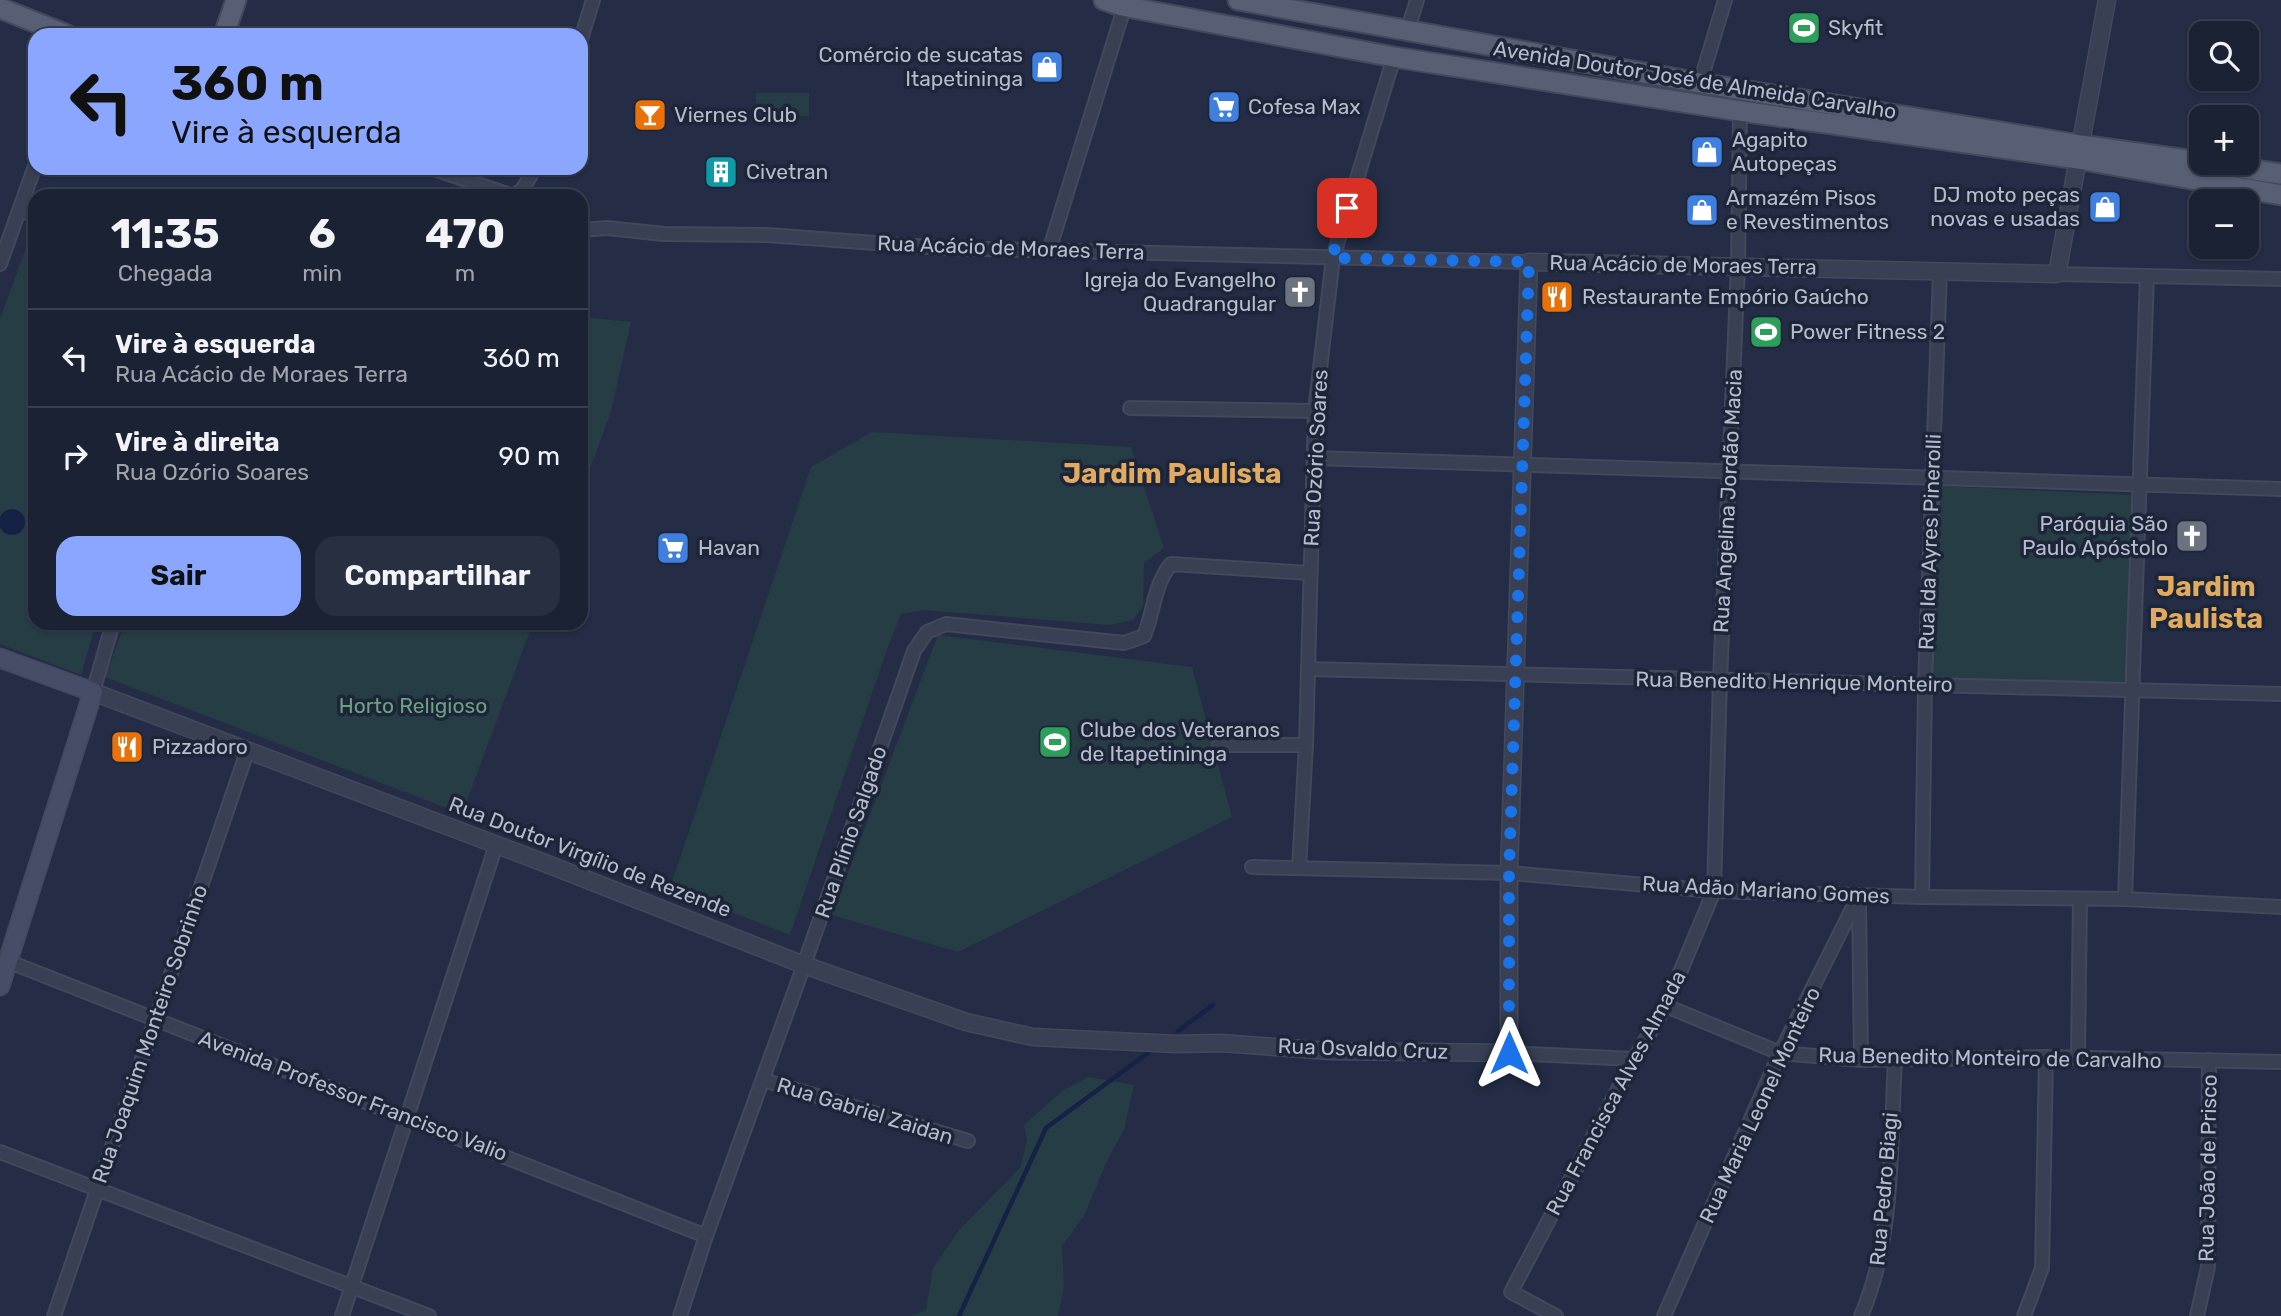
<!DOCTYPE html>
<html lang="pt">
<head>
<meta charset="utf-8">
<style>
  :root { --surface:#1b2234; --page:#282f40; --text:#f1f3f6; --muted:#a0a4ac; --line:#393f4f; --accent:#8aa6ff }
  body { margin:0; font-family:Rubik,sans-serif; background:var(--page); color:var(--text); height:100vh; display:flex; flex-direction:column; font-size:26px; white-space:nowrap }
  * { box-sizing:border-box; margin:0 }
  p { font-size:23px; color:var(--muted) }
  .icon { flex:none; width:38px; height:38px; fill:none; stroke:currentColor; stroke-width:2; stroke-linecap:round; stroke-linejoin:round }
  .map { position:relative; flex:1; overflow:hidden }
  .sheet { position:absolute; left:28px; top:189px; width:560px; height:441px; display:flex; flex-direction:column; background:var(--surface); border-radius:21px; box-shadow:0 2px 5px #0004,0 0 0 2px var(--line) }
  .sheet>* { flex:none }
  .banner { position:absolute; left:28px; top:28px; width:560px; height:147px; border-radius:21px; box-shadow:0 2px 5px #0004,0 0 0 2px var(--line); background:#8aa6ff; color:#111; overflow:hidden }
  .buttons { position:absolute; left:2189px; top:21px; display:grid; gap:14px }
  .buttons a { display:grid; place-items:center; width:70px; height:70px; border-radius:14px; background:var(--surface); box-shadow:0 2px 5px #0004,0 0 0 2px var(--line); font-size:35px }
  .pin { position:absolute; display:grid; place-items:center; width:60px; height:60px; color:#fff; margin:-30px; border-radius:14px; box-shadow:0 4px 10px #0006 }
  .me { position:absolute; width:77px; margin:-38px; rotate:0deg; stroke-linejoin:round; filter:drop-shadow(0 0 5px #0008) }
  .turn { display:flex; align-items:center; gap:24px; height:147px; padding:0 28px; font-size:32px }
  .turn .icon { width:91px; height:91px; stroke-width:2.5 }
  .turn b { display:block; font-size:49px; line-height:60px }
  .eta { display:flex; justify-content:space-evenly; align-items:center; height:119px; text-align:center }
  .eta b { font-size:42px; font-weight:700; line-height:49px }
  .button { display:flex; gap:14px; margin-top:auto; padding:14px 28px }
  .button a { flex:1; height:80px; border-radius:21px; background:var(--accent); color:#111; font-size:28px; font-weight:700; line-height:80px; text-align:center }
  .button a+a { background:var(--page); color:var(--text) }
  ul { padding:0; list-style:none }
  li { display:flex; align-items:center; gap:21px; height:98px; padding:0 28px; border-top:2px solid var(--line) }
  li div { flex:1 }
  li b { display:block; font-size:26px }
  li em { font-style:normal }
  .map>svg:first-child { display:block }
  .green { fill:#263d46 }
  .water { fill:#152245 }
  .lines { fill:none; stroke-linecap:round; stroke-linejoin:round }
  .stream { stroke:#152245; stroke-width:4.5 }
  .minor-casing { stroke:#42495d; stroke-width:16 }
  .tertiary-casing { stroke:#42495d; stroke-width:19 }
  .secondary-casing { stroke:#42495d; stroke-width:21 }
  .primary-casing { stroke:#42495d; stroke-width:23 }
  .minor { stroke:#394054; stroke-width:12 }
  .tertiary { stroke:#394054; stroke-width:16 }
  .secondary { stroke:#464e67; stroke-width:18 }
  .primary { stroke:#575f74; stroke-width:19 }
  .route { stroke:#1a73e8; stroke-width:12; stroke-dasharray:0 21.6 }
  .labels { text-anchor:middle; stroke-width:7; stroke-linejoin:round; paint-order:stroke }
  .poi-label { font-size:21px; fill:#b6bcce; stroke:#1d2539; text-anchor:start }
  .street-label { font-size:21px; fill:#b6bcce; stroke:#1d2539 }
  .park-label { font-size:21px; fill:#6ba17f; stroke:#1d2539 }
  .district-label { font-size:28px; font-weight:bold; fill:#e1aa5e; stroke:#1d2539 }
</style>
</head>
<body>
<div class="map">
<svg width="2281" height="1316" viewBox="0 0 2281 1316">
  <rect width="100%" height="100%" fill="#242d45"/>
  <g class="green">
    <rect x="756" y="93" width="53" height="23"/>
    <polygon points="35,237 35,623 96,623 81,675 0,644 0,319 29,240"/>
    <polygon points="581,317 631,322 611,411 581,494"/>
    <polygon points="872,432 1131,447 1164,548 1144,563 1143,606 1133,620 1110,625 923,610 901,614 886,652 790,935 670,888 811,467"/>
    <polygon points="1938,486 2133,495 2126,684 1933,679"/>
    <polygon points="125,623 533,623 462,814 105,677"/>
    <polygon points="938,635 1192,667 1232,817 958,952 832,915"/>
    <polygon points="1088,1077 1134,1085 1124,1130 1107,1161 1084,1216 1062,1246 1064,1287 1058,1316 911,1316 926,1310 933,1268 959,1230 1020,1168 1027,1141 1024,1125 1062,1091"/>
  </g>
  <circle class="water" cx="12" cy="522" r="13"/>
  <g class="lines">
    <g class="stream">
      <polyline points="1178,1031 1213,1005"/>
      <polyline points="959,1316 1046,1128 1149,1052"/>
    </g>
    <defs>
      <g id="minor">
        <polyline points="1407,32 1417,0"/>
        <polyline points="581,39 593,0"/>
        <polyline points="1700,83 1725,0"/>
        <polyline points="431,168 513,196"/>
        <polyline points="513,196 522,190 535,168"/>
        <polyline points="19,212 35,213"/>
        <polyline points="581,230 607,228 664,234 767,235 942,248 1529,262"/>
        <polyline points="1049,251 1121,18 1122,6"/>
        <polyline points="0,264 35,166"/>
        <polyline points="2057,274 2281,279"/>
        <polyline points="1130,408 1315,411"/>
        <polyline points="1314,458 2281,489"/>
        <polyline points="1308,669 2281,694"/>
        <polyline points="93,692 113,623"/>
        <polyline points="1219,745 1306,745"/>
        <polyline points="1252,867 1509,873 1714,891 1922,897 2125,899 2281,907"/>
        <polyline points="1299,868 1306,745 1315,411 1333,258 1394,57"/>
        <polyline points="1922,897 1925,685 1940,271"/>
        <polyline points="1859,899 1861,1060"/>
        <polyline points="2125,899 2147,276"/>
        <polyline points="2,959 706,1236"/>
        <polyline points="1666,1006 1780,1053 1861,1060 2046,1057 2281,1062"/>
        <polyline points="1509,1053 1634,1059"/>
        <polyline points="2078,1057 2080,900"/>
        <polyline points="763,1080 968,1141"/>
        <polyline points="0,1152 429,1316"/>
        <polyline points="54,1316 247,752"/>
        <polyline points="342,1316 496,845"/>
        <path d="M 680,1316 L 706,1236 L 804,965 L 914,651 L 927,632 L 946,624 L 1124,643 L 1144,636 C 1154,612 1154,584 1171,564 L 1310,573"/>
        <polyline points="1556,1316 1511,1292 1634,1059 1666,1006 1714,891 1720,680 1738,267 1740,111"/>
        <polyline points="1664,1316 1780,1053 1859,895"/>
        <path d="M 1861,1316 C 1895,1237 1890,1144 1895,1060"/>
        <polyline points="2024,1316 2042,1268 2046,1057"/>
        <polyline points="2197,1316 2208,1267 2209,1060"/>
      </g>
      <polyline id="tertiary" points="93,692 542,862 804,965 966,1022 1033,1037 1176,1044 1220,1043 1330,1051 1509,1053 1509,873 1529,262 2057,274 2107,0"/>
      <polyline id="secondary" points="0,658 93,692 0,986"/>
      <g id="primary">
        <polyline points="1104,0 1122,6 1394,57 1740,111 2078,159 2281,195"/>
        <polyline points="1238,0 1700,83 2080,145 2202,162"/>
        <polyline points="0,8 67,35"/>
        <polyline points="224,35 236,0"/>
        <polyline points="2209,163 2281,174"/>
      </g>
    </defs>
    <use href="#minor" class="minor-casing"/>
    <use href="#tertiary" class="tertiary-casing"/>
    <use href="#secondary" class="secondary-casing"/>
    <use href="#primary" class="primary-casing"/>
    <use href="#minor" class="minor"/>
    <use href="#tertiary" class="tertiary"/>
    <use href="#secondary" class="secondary"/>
    <use href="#primary" class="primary"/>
  </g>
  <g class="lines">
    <polyline class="route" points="1347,208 1332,258 1529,262 1509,873 1509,1053"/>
  </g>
  <defs>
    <symbol id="stadium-square" viewBox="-11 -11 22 22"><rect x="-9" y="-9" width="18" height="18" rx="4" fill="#2e9e5b" stroke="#1d2539"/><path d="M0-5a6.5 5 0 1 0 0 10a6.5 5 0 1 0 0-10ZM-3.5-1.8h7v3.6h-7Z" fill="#fff"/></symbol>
    <symbol id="shop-square" viewBox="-11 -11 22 22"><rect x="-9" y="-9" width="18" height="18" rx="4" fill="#3f7fe0" stroke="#1d2539"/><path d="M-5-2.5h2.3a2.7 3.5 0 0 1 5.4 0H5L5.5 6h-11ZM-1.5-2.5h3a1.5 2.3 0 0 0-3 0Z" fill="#fff"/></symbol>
    <symbol id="supermarket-square" viewBox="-11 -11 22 22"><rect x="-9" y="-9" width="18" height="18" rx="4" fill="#3f7fe0" stroke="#1d2539"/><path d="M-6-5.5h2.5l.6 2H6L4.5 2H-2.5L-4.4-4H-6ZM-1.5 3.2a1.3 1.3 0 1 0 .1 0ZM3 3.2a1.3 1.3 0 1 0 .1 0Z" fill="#fff"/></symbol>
    <symbol id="bar-square" viewBox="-11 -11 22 22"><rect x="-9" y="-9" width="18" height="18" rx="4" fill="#e8710a" stroke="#1d2539"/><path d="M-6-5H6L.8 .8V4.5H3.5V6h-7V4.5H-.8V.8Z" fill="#fff"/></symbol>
    <symbol id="building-square" viewBox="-11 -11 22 22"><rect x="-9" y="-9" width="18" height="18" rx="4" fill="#0f9aa8" stroke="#1d2539"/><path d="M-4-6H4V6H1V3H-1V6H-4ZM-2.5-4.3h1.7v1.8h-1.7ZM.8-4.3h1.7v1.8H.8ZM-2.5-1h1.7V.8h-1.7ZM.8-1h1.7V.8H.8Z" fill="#fff"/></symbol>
    <symbol id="church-square" viewBox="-11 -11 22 22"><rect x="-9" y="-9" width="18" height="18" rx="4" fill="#6b7280" stroke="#1d2539"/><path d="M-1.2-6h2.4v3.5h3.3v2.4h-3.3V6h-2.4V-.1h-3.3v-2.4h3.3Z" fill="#fff"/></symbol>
    <symbol id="restaurant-square" viewBox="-11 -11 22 22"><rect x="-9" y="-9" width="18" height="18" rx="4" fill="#e8710a" stroke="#1d2539"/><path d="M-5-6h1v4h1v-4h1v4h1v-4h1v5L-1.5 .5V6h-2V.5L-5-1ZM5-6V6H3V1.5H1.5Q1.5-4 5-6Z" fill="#fff"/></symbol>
  </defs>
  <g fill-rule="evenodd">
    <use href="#stadium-square" x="1785" y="9" width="38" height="38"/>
    <use href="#shop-square" x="1028" y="48" width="38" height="38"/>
    <use href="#supermarket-square" x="1205" y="88" width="38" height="38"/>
    <use href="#bar-square" x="631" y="96" width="38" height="38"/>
    <use href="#shop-square" x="1688" y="133" width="38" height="38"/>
    <use href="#building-square" x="702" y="153" width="38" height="38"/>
    <use href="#shop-square" x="2086" y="188" width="38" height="38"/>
    <use href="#shop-square" x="1683" y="191" width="38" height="38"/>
    <use href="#church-square" x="1281" y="273" width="38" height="38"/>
    <use href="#restaurant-square" x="1538" y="278" width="38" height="38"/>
    <use href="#stadium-square" x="1747" y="313" width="38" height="38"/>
    <use href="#church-square" x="2173" y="517" width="38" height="38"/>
    <use href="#supermarket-square" x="654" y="529" width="38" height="38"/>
    <use href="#stadium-square" x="1036" y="723" width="38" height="38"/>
    <use href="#restaurant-square" x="108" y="728" width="38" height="38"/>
  </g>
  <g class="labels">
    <g class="poi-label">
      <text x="1828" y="35">Skyfit</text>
      <text x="1023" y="62" text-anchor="end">Comércio de sucatas<tspan x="1023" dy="24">Itapetininga</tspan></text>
      <text x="1248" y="114">Cofesa Max</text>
      <text x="674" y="122">Viernes Club</text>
      <text x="1732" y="147">Agapito<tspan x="1732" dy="24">Autopeças</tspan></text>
      <text x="746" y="179">Civetran</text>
      <text x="2080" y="202" text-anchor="end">DJ moto peças<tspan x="2080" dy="24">novas e usadas</tspan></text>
      <text x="1726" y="205">Armazém Pisos<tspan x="1726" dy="24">e Revestimentos</tspan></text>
      <text x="1276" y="287" text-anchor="end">Igreja do Evangelho<tspan x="1276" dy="24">Quadrangular</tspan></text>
      <text x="1582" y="304">Restaurante Empório Gaúcho</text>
      <text x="1790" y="339">Power Fitness 2</text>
      <text x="2168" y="531" text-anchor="end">Paróquia São<tspan x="2168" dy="24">Paulo Apóstolo</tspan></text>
      <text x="698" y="555">Havan</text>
      <text x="1080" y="737">Clube dos Veteranos<tspan x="1080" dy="24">de Itapetininga</tspan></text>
      <text x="152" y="754">Pizzadoro</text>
    </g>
    <g class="street-label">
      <text transform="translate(1695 80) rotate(9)" y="7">Avenida Doutor José de Almeida Carvalho</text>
      <text transform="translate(1011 248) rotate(2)" y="7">Rua Acácio de Moraes Terra</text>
      <text transform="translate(1683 265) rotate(1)" y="7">Rua Acácio de Moraes Terra</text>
      <text transform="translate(1316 458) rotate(-87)" y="7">Rua Ozório Soares</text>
      <text transform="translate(1728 501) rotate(-87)" y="7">Rua Angelina Jordão Macia</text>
      <text transform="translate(1930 542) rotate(-88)" y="7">Rua Ida Ayres Pinerolli</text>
      <text transform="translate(1794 682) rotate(1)" y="7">Rua Benedito Henrique Monteiro</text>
      <text transform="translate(851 832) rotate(-71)" y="7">Rua Plínio Salgado</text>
      <text transform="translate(590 857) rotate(21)" y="7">Rua Doutor Virgílio de Rezende</text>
      <text transform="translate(1766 890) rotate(3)" y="7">Rua Adão Mariano Gomes</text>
      <text transform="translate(150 1034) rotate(-71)" y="7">Rua Joaquim Monteiro Sobrinho</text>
      <text transform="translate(1363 1049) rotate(2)" y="7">Rua Osvaldo Cruz</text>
      <text transform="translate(1990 1058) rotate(1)" y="7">Rua Benedito Monteiro de Carvalho</text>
      <text transform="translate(1616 1093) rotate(-62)" y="7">Rua Francisca Alves Almada</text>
      <text transform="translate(353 1096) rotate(21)" y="7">Avenida Professor Francisco Valio</text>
      <text transform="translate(1760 1105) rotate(-65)" y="7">Rua Maria Leonel Monteiro</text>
      <text transform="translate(865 1111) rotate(17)" y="7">Rua Gabriel Zaidan</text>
      <text transform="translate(2208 1168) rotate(-89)" y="7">Rua João de Prisco</text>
      <text transform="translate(1884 1189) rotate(-85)" y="7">Rua Pedro Biagi</text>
    </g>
    <g class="park-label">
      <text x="413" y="713">Horto Religioso</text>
    </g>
    <g class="district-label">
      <text x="1172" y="483">Jardim Paulista</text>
      <text x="2206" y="596">Jardim<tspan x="2206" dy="32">Paulista</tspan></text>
    </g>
  </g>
</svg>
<div class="buttons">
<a><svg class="icon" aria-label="search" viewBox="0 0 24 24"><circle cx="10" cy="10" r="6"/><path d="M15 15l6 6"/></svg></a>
<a>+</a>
<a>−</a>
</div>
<div class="pin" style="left:1347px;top:208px;background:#d93025"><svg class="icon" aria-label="arrive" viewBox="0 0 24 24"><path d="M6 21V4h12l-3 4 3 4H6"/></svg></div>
<svg class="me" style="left:1509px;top:1053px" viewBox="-20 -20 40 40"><path d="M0-17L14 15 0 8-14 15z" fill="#1a73e8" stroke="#fff" stroke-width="4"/></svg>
<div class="banner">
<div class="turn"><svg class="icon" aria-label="left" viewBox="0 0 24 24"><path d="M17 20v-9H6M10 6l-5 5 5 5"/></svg><div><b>360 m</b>Vire à esquerda</div></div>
</div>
<section class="sheet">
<div class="eta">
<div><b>11:35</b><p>Chegada</p></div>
<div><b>6</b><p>min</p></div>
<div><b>470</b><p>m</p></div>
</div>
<ul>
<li><svg class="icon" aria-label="left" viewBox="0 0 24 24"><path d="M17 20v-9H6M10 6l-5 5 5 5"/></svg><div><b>Vire à esquerda</b><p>Rua Acácio de Moraes Terra</p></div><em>360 m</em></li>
<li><svg class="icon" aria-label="right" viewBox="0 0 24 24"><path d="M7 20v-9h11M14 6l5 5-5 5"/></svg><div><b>Vire à direita</b><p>Rua Ozório Soares</p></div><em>90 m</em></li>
</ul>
<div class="button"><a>Sair</a><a>Compartilhar</a></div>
</section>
</div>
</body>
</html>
